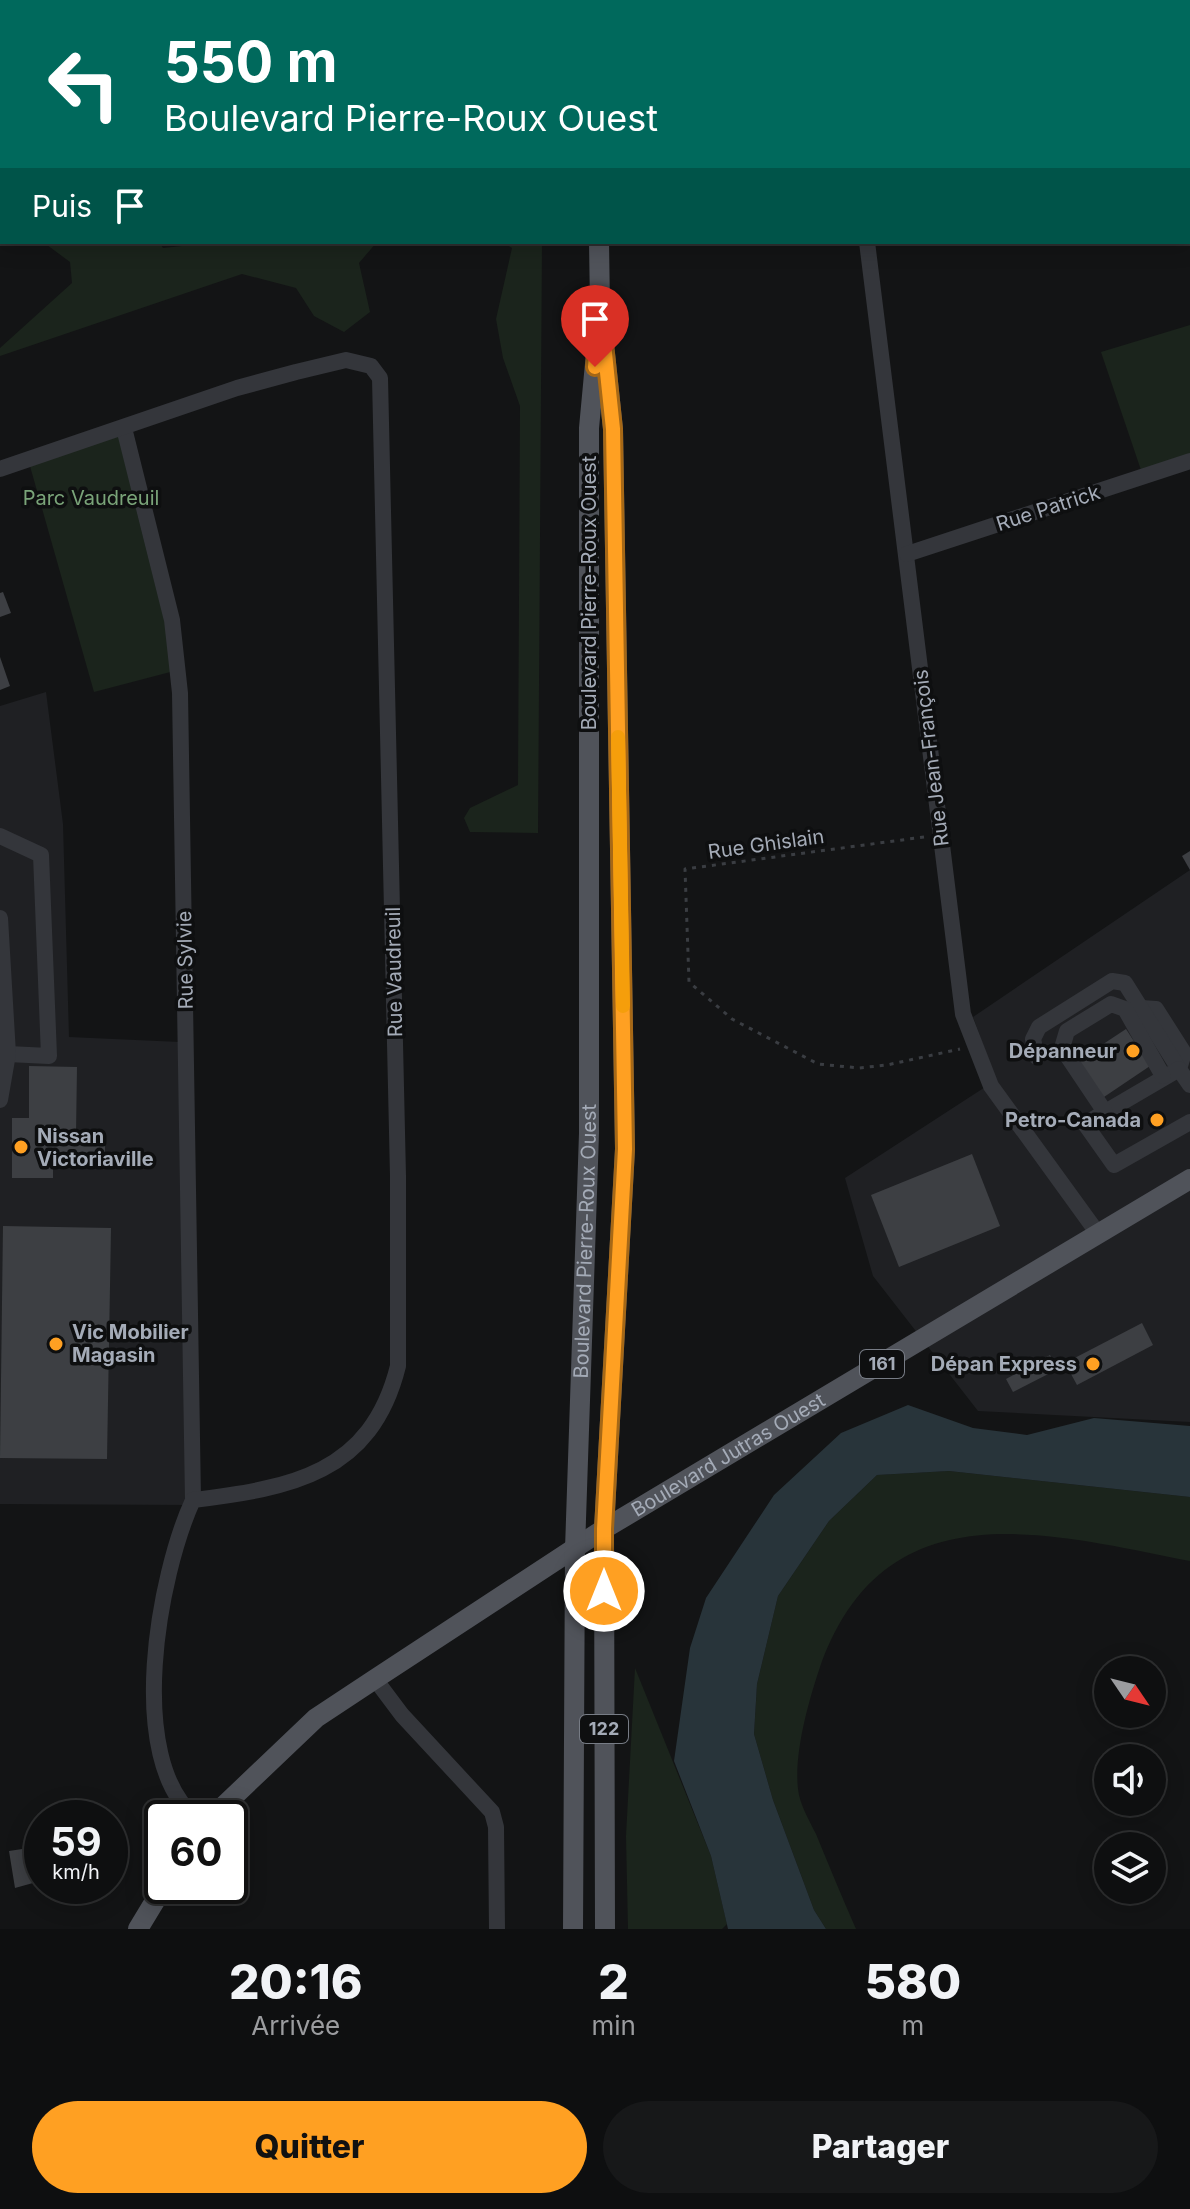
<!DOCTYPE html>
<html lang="fr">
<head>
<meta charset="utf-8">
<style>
  :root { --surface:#0e0f10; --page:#171819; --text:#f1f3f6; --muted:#9b9c9f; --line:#2e2f30; --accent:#ffa022 }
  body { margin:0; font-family:Inter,sans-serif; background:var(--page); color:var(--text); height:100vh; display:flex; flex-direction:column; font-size:30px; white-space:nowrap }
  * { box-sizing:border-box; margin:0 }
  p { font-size:26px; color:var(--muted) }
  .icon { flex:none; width:44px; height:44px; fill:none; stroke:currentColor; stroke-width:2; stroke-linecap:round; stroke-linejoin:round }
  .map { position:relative; height:1929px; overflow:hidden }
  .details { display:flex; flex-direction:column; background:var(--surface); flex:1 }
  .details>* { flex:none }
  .hud { position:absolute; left:0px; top:0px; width:1190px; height:244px; box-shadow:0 4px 20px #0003,0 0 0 2px var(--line); background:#00695c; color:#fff; overflow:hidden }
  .needle { width:52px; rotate:125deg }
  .controls { position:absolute; left:1094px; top:1656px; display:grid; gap:16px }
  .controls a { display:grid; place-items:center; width:72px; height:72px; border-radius:50%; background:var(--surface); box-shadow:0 4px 20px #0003,0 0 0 2px var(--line); font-size:40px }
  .speed { position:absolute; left:24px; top:1800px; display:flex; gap:16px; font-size:40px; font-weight:700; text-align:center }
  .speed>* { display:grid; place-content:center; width:104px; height:104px; border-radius:50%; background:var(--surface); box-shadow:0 4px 20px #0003,0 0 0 2px var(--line); line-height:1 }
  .speed small { font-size:20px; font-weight:400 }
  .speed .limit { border:4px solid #111; border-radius:12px; background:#fff; color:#111 }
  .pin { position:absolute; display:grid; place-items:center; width:68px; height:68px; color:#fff; margin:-82px -34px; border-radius:50% 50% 50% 0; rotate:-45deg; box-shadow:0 0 8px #0007 }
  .pin .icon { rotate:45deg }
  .me { position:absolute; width:88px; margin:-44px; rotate:0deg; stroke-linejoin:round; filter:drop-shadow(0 0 6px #0008) }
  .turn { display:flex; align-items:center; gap:28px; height:168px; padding:0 32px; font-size:36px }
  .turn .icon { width:104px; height:104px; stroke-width:2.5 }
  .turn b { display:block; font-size:56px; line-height:68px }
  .then { display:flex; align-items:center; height:76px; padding:0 32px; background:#0003; gap:16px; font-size:30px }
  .eta { display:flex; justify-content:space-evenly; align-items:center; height:136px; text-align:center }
  .eta b { font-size:48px; font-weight:800; line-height:56px }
  .action { display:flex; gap:16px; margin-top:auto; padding:16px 32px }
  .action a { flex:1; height:92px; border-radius:48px; background:var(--accent); color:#111; font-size:32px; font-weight:800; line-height:92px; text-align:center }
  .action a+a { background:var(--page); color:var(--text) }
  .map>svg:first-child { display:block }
  .built { fill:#1f2023 }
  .green { fill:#1b241c }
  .water { fill:#28343a }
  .building { fill:#3d3f43 }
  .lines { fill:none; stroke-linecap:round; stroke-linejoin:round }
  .path { stroke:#3a3d42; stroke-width:3; stroke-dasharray:4 6; stroke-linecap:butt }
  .minor { stroke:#34363b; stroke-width:16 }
  .major { stroke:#50535a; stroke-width:20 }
  .route-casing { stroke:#a66816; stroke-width:20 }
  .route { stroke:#ffa022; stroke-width:14 }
  .slow { stroke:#f59e0b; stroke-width:14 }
  .poi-dot { fill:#ffa022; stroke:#0e0f10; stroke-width:3 }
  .labels { text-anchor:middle; stroke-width:7; stroke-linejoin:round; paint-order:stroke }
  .shield { fill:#0e0f10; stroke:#777c85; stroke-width:2 }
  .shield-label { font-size:18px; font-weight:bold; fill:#a4abb7 }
  .park-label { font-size:20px; fill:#7aa479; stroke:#0e0f10 }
  .street-label { font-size:20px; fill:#a4abb7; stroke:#0e0f10 }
  .poi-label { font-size:20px; font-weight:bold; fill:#a4abb7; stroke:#0e0f10; text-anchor:end }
</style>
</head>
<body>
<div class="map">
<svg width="1190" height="1929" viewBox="0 0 1190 1929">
  <rect width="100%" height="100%" fill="#131415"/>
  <g class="built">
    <polygon points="46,692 63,824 69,1037 180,1042 193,1505 0,1504 0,706"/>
    <polygon points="1190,870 1190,1422 978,1411 873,1276 845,1178 996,1080 973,1017"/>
  </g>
  <g class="green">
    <polygon points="297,0 543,0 300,2"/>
    <polygon points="0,3 2,5 2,229 0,227"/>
    <polygon points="43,242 159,242 163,248 220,242 377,242 359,263 370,312 344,332 314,316 296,288 242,274 0,356 0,348 72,283 70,262"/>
    <polygon points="502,242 542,242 538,833 470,832 464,818 470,808 518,785 520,406 503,358 496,319 512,248"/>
    <polygon points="1190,325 1190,461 1143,476 1101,352"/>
    <polygon points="124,428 178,670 94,692 28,459"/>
    <path d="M 949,1471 L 1190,1497 L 1190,1561 C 1043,1532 882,1487 819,1670 C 808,1703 792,1760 799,1795 C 802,1808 810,1822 816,1834 C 829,1866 842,1897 856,1929 L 826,1929 L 814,1910 L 773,1800 L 754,1734 L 757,1684 L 778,1596 L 829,1521 L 877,1475 Z"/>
    <polygon points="635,1668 711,1856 727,1924 722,1929 628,1929 626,1836"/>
  </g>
  <polygon class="water" points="908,1405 973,1428 1027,1435 1094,1418 1190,1426 1190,1497 949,1471 877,1475 829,1521 778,1596 757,1684 754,1734 773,1800 814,1910 826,1929 728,1929 711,1856 674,1761 690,1648 706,1598 774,1495 841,1433"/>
  <g class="building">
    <polygon points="3,592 11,613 0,617 0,593"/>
    <polygon points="0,657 10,686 0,690"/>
    <polygon points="1190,851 1190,870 1182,856"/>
    <polygon points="1126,1029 1150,1066 1101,1099 1076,1062"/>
    <polygon points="29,1066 77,1067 76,1134 105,1134 105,1157 75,1157 76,1168 53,1167 53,1178 12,1178 12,1118 29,1118"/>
    <polygon points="972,1154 1000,1226 899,1267 871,1195"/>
    <polygon points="3,1226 111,1228 107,1459 0,1458"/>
    <polygon points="1142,1323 1153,1345 1077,1385 1065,1363"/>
    <polygon points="1050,1355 1058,1369 1013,1392 1006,1379"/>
    <polygon points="42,1846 42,1869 31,1872 33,1883 15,1888 9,1851"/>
  </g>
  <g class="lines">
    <polyline class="path" points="924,837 685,869 689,982 732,1019 818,1064 859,1068 887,1065 960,1049"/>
    <g class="minor">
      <polyline points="146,0 147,2"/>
      <polyline points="832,0 832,2"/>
      <polyline points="1188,116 1190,115"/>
      <polyline points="867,242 963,1014 991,1086 1099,1235"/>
      <polyline points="124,428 172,620 180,693 193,1500"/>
      <path d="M 0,469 L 237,388 L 296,372 L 346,360 L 371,366 L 380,378 L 398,1176 L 398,1366 C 371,1474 291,1488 193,1500 C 159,1574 124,1759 196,1818"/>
      <polyline points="907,554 1190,461"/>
      <polyline points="0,836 41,855 49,1056 8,1054"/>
      <polyline points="0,918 8,1054 0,1100"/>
      <polyline points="1141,1008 1156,1009 1184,1053 1179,1069"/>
      <polyline points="1037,1057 1033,1039 1039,1027 1112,981 1125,983 1179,1069"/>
      <polyline points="1190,1085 1179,1069 1085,1124 1114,1165 1190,1122"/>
      <polyline points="1105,1112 1062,1048 1067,1031 1111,1004 1125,1009 1163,1076"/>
      <polyline points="375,1679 402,1715 492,1812 496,1827 497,1929"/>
    </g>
    <g class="major">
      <polyline points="596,0 596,2"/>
      <polyline points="599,242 600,306 613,429 625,1149 604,1529 605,1929"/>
      <path id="s1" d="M 211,1818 L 316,1718 L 375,1679 L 604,1529 L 1190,1179"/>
      <polyline points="138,1929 164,1886"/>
      <path id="s2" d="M 573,1929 L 575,1549 L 589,1133 L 589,428 L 596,353"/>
    </g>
  </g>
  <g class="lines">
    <defs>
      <polyline id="route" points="595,367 600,306 613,429 625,1149 604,1529 604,1591"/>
    </defs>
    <use href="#route" class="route-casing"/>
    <use href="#route" class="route"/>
    <polyline class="slow" points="618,737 623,1006"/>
  </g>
  <g class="poi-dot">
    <circle cx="1133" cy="1051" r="8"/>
    <circle cx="1157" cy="1120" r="8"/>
    <circle cx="21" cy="1147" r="8"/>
    <circle cx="56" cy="1344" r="8"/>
    <circle cx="1093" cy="1364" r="8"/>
  </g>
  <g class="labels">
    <g class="shield">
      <rect x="860" y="1350" width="44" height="28" rx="6"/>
      <rect x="580" y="1715" width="48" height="28" rx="6"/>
    </g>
    <g class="shield-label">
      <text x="882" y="1370">161</text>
      <text x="604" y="1735">122</text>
    </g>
    <g class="park-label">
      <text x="91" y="505">Parc Vaudreuil</text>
    </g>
    <g class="street-label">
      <text transform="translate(1048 508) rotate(-18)" y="7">Rue Patrick</text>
      <text transform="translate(589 593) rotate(-90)" y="7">Boulevard Pierre-Roux Ouest</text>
      <text transform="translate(931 758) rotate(-97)" y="7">Rue Jean-François</text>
      <text transform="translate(766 844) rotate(-8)" y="7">Rue Ghislain</text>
      <text transform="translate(185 960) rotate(-91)" y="7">Rue Sylvie</text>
      <text transform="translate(394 972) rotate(-91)" y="7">Rue Vaudreuil</text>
      <text dy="7" stroke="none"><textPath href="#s2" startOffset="688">Boulevard Pierre-Roux Ouest</textPath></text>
      <text dy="7" stroke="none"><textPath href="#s1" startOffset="634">Boulevard Jutras Ouest</textPath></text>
    </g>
    <g class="poi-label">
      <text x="1117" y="1058">Dépanneur</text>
      <text x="1141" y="1127">Petro-Canada</text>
      <text x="37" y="1143" text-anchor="start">Nissan<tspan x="37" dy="23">Victoriaville</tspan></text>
      <text x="72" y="1339" text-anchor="start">Vic Mobilier<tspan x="72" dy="23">Magasin</tspan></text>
      <text x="1077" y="1371">Dépan Express</text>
    </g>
  </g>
</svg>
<div class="controls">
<a><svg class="needle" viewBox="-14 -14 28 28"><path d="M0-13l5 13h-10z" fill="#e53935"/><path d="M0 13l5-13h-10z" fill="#9b9c9f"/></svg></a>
<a><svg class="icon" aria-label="sound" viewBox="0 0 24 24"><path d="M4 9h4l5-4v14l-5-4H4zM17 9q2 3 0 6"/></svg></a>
<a><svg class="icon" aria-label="layers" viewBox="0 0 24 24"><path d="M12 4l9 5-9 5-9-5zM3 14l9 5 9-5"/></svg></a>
</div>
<div class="speed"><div>59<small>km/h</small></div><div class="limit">60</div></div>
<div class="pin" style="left:595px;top:367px;background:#d93025"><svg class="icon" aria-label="arrive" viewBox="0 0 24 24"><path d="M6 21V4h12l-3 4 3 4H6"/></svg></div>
<svg class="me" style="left:604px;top:1591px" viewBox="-20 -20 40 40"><circle r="17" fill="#ffa022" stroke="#fff" stroke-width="3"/><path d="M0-11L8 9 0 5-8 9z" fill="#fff"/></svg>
<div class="hud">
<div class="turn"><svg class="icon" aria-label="left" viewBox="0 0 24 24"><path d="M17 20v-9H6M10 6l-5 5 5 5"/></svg><div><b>550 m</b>Boulevard Pierre-Roux Ouest</div></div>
<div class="then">Puis<svg class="icon" aria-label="arrive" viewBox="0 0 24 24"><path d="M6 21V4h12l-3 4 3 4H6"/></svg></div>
</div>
</div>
<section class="details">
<div class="eta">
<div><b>20:16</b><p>Arrivée</p></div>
<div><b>2</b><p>min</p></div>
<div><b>580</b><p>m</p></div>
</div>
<div class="action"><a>Quitter</a><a>Partager</a></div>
</section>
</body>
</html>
